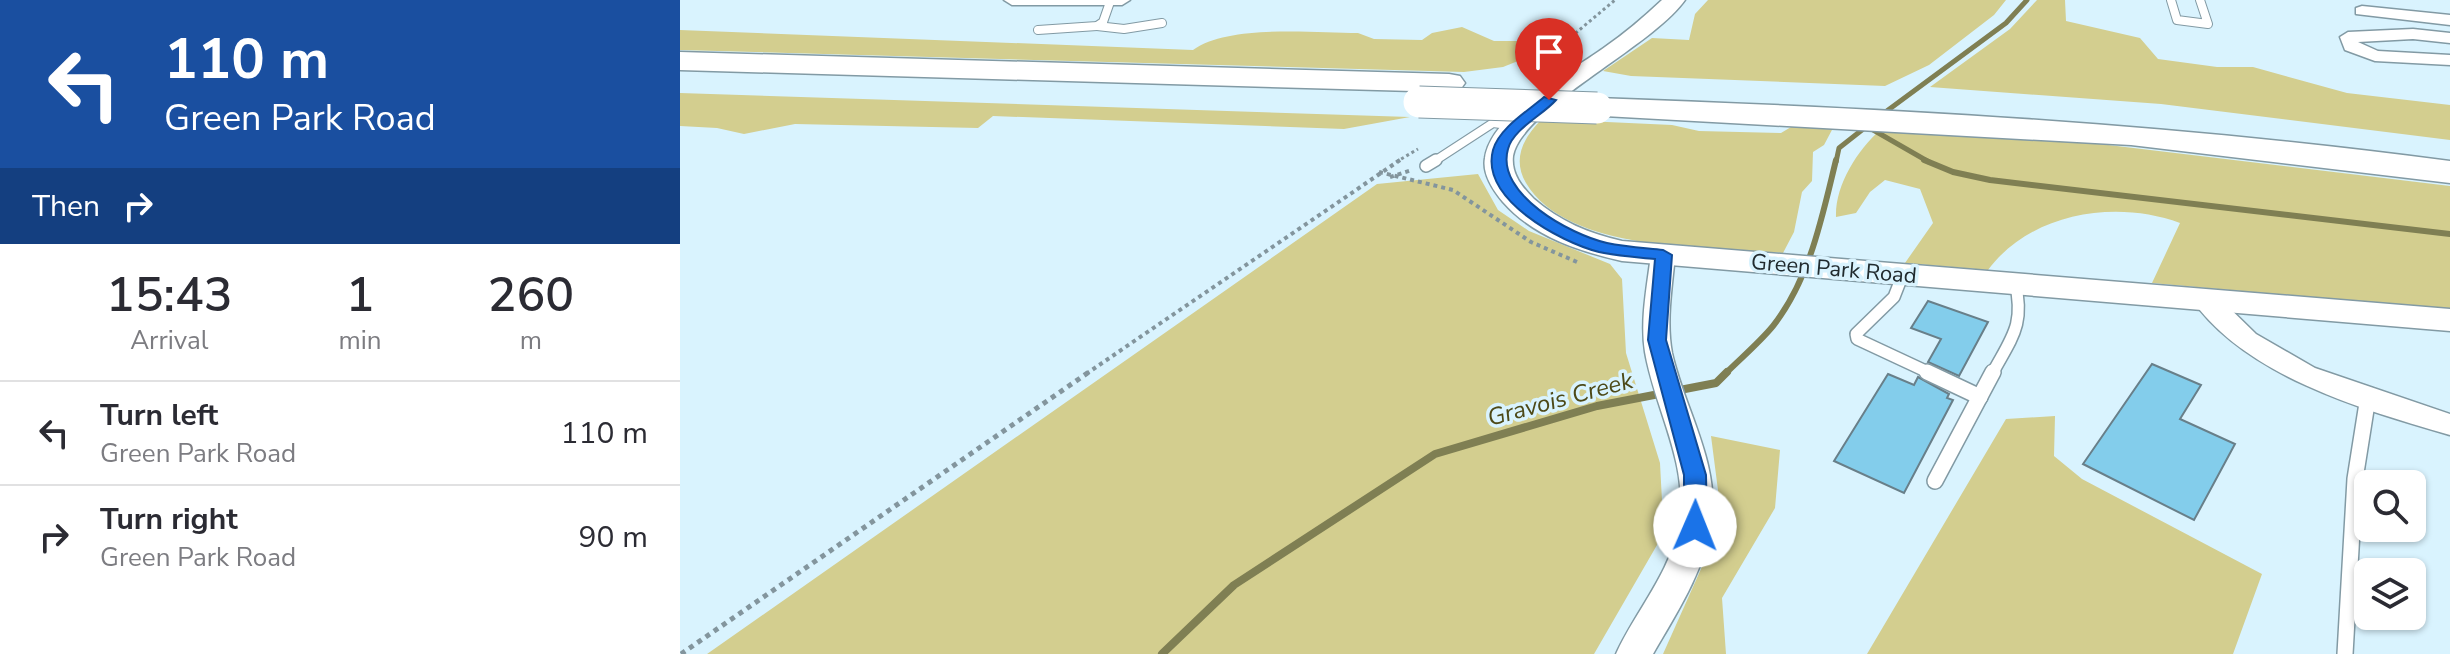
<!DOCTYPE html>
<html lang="en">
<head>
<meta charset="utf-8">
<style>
  :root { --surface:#fff; --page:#f7f7f7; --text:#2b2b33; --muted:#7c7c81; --line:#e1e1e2 }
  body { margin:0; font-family:"Nunito Sans",sans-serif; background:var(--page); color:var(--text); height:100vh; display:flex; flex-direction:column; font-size:30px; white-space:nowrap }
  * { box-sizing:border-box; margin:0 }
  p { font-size:26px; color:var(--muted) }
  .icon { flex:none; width:44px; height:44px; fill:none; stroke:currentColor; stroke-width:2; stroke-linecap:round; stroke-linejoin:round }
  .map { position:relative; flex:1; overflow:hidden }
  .drawer { display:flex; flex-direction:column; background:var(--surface); width:680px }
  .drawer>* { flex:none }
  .banner { background:#1a4fa0; color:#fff; overflow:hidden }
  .buttons { position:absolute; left:1674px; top:470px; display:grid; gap:16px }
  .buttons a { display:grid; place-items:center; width:72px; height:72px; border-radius:12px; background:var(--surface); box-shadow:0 2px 6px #0004; font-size:40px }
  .pin { position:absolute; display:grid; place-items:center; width:68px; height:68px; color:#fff; margin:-82px -34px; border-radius:50% 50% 50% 0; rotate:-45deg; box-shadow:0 0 8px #0007 }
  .pin .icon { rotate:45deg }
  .me { position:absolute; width:88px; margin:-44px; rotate:1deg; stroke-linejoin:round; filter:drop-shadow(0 0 6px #0008) }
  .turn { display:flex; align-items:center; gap:28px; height:168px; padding:0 32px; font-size:36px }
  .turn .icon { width:104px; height:104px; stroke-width:2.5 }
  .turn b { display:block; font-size:56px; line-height:68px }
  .then { display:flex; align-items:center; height:76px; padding:0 32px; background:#0003; gap:16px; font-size:30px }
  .eta { display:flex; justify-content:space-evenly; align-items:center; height:136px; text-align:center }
  .eta b { font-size:48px; font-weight:600; line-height:56px }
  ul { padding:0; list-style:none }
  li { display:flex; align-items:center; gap:24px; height:104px; padding:0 32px; border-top:2px solid var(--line) }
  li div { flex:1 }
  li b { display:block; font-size:30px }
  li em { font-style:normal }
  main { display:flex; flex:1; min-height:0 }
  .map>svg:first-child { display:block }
  .green { fill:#d3ce8f }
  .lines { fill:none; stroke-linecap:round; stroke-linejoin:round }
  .stream-far2 { stroke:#7f7f53; stroke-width:5 }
  .stream-far1 { stroke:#7f7f53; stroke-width:6 }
  .stream { stroke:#7f7f53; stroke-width:8 }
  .building { fill:#83cdeb; stroke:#687f89; stroke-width:2 }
  .lane-far2-casing { stroke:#829aa4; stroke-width:10 }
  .lane-far1-casing { stroke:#829aa4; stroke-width:14 }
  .lane-casing { stroke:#829aa4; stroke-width:18 }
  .street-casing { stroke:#829aa4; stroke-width:3 }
  .secondary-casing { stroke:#829aa4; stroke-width:3 }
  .highway-casing { stroke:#829aa4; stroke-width:3 }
  .path-far2 { stroke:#83959d; stroke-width:3; stroke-dasharray:3 3; stroke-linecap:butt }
  .path-far1 { stroke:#83959d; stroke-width:4; stroke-dasharray:4 4; stroke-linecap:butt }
  .path { stroke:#83959d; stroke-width:5; stroke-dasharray:5 5; stroke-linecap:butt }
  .lane-far2 { stroke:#fff; stroke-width:8 }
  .lane-far1 { stroke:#fff; stroke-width:11 }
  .lane { stroke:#fff; stroke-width:15 }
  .street { fill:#fff; fill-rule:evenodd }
  .secondary { fill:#fff; fill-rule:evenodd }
  .highway { fill:#fff; fill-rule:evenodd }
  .highway-bridge-casing { stroke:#829aa4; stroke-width:33; stroke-linecap:butt }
  .highway-bridge { stroke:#fff; stroke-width:31 }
  .route { fill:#1a73e8; stroke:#114b97; stroke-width:2 }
  .labels { text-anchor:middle; stroke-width:7; stroke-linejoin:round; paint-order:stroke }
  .street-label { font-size:22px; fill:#202a2e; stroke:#d9f3fe }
  .water-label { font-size:24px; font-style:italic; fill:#4d4917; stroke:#d9f3fe }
</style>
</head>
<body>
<main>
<section class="drawer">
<div class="banner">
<div class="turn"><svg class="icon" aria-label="left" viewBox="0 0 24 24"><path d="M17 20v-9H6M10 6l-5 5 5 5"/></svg><div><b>110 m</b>Green Park Road</div></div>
<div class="then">Then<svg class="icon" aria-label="right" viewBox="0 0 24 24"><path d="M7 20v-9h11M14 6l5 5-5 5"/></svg></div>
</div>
<div class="eta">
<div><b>15:43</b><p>Arrival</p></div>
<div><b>1</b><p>min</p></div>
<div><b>260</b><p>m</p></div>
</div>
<ul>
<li><svg class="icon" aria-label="left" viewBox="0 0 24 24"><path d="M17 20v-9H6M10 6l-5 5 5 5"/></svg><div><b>Turn left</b><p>Green Park Road</p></div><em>110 m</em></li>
<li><svg class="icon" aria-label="right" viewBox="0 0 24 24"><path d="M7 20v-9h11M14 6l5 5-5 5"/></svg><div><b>Turn right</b><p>Green Park Road</p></div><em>90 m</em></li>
</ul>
</section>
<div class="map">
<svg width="1770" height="654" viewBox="0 0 1770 654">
  <rect width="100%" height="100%" fill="#d9f3fe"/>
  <g class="green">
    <polygon points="1028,0 1326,0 1314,15 1249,65 1205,86 951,76 923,71 972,38 1009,40 1015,14"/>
    <polygon points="1357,0 1385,0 1386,21 1460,38 1478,59 1537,67 1573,67 1667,93 1770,105 1770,140 1481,104 1250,87 1330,29"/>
    <path d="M 782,27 L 814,41 L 855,41 L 838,50 L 838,61 L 823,67 L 784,72 L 0,50 L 0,30 L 513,50 C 549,24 633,33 678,33 L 694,39 L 742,40 L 752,33 Z"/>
    <polygon points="0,93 730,117 664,129 313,116 298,128 115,124 64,134 37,128 0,126"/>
    <path d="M 862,119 L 992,125 L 1019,131 L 1101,133 L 1111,127 L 1153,128 L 1144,145 L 1133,152 L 1132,181 L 1122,192 L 1114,232 L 1103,253 C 1032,247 887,253 846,183 C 832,159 843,138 862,119 Z"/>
    <path d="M 1200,130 L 1420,144 L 1770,186 L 1770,310 L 1472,283 L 1500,223 C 1435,199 1350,213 1308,270 L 1225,263 L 1253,223 L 1240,189 L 1205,180 L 1190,192 L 1176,213 L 1156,217 C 1155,185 1177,151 1200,130 Z"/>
    <polygon points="798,174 818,210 849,231 930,264 942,279 946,353 980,463 982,501 977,545 914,654 27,654 697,184"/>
    <polygon points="1375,416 1374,456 1402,479 1582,574 1553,654 1187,654 1326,419"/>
    <polygon points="1031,436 1100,450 1095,508 1042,598 1046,654 983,654 1025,560 1039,498"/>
  </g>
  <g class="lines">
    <g class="stream-far2">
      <polyline points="1200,116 1326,23 1347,0"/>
      <polyline points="1188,127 1249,162"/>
      <polyline points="1156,162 1159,148 1187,126"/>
    </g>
    <g class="stream-far1">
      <polyline points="1244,160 1273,172 1310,180 1770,234"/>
      <path d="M 1045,374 C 1061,358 1079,343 1093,326 C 1130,279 1142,217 1156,160"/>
    </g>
    <polyline class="stream" points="482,654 554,585 755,454 917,406 1036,383 1047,372"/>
  </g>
  <g class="building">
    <polygon points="1248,301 1308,322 1279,376 1248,362 1261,339 1231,328"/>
    <polygon points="1472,364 1521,385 1500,419 1555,444 1514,520 1403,464"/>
    <polygon points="1208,374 1234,385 1238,377 1269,394 1267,398 1273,400 1224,493 1154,461"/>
  </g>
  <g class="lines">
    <defs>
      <g id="lane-far2">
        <polyline points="1491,0 1497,20 1528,24 1520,0"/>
        <polyline points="417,26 444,29 482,23"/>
        <polyline points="358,30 417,26 423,22 430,2"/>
        <polyline points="753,162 813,123 836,126"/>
      </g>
      <g id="lane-far1">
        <polyline points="746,166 756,160"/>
        <polyline points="1223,274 1214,297 1176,334 1177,339 1252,374"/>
        <path d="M 1312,374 C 1332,337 1345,325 1335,282"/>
      </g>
      <g id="lane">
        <polyline points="1247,372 1300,397"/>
        <polyline points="1255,481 1313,372"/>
        <polyline points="1665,654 1675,479 1688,397"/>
      </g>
      <g id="street">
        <polygon points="324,0 450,0 442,5 332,5"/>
        <polygon points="1682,6 1770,15 1770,25 1676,14 1676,8"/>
        <polygon points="1733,29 1770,33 1770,43 1733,39 1678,42 1698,51 1770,55 1770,65 1695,61 1665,50 1660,37 1668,32"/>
        <path d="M 983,248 L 995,255 C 992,288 986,321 992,353 C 1005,411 1041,464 1031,525 C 1024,572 996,614 973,654 L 936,654 C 956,610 991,573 999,523 C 1009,463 975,410 965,352 C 960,320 967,287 971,255 Z"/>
        <path d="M 1524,290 L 1533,292 L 1576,334 L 1635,368 L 1770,414 L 1770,435 C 1684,410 1564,376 1511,298 Z"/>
      </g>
      <path id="secondary" d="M 982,0 L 1005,0 C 972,47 841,109 833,156 C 831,174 842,187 854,199 C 879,221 910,234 942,241 L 1770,309 L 1770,331 L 942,261 C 898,251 854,237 823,202 C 813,190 802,174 805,158 C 811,113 891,72 925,47 C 945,33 964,17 982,0 Z"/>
      <g id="highway">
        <polygon points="0,52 769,74 780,76 785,83 780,90 769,92 0,70"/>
        <path d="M 917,98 C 1203,108 1487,123 1770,161 L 1770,183 L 1451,145 L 906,115 L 901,108 L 906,101 Z"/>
      </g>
    </defs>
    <use href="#lane-far2" class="lane-far2-casing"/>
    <use href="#lane-far1" class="lane-far1-casing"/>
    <use href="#lane" class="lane-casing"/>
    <use href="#street" class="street-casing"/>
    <use href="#secondary" class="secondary-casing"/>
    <use href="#highway" class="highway-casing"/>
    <g class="path-far2">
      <polyline points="862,75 879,47 935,0"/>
      <polyline points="716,162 738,149"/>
    </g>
    <g class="path-far1">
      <polyline points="699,172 773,190 851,242 897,262"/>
      <polyline points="710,177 732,170"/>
      <polyline points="406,374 720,160"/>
    </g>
    <polyline class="path" points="1,654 409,372"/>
    <use href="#lane-far2" class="lane-far2"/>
    <use href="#lane-far1" class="lane-far1"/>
    <use href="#lane" class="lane"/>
    <use href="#street" class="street"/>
    <use href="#secondary" class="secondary"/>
    <use href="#highway" class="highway"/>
    <defs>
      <polyline id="highway-bridge" points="739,102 917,108"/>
    </defs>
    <use href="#highway-bridge" class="highway-bridge-casing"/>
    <use href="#highway-bridge" class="highway-bridge"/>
  </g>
  <path class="route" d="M 864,97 L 876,100 C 863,115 833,129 828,149 C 815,194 891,235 927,243 C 946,247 965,248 983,250 L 992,255 L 986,340 L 1026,475 L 1027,526 L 1023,532 L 1007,532 L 1004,526 L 1004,475 L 968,340 L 975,259 C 956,257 937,256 919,252 C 880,242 800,199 813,150 C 819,128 848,111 864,97 Z"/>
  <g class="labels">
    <g class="street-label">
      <text transform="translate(1154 268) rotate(5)" y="8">Green Park Road</text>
    </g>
    <g class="water-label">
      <text transform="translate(880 399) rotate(-15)" y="8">Gravois Creek</text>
    </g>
  </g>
</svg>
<div class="buttons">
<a><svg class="icon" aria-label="search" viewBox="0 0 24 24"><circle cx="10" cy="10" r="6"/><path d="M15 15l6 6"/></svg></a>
<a><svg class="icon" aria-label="layers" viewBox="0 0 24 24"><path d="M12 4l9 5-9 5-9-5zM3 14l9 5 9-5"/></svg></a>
</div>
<div class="pin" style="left:869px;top:100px;background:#d93025"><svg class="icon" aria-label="arrive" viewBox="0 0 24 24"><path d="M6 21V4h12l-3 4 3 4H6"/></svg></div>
<svg class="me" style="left:1015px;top:526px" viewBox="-20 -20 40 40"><circle r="19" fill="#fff"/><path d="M0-13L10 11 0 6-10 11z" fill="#1a73e8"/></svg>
</div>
</main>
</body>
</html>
